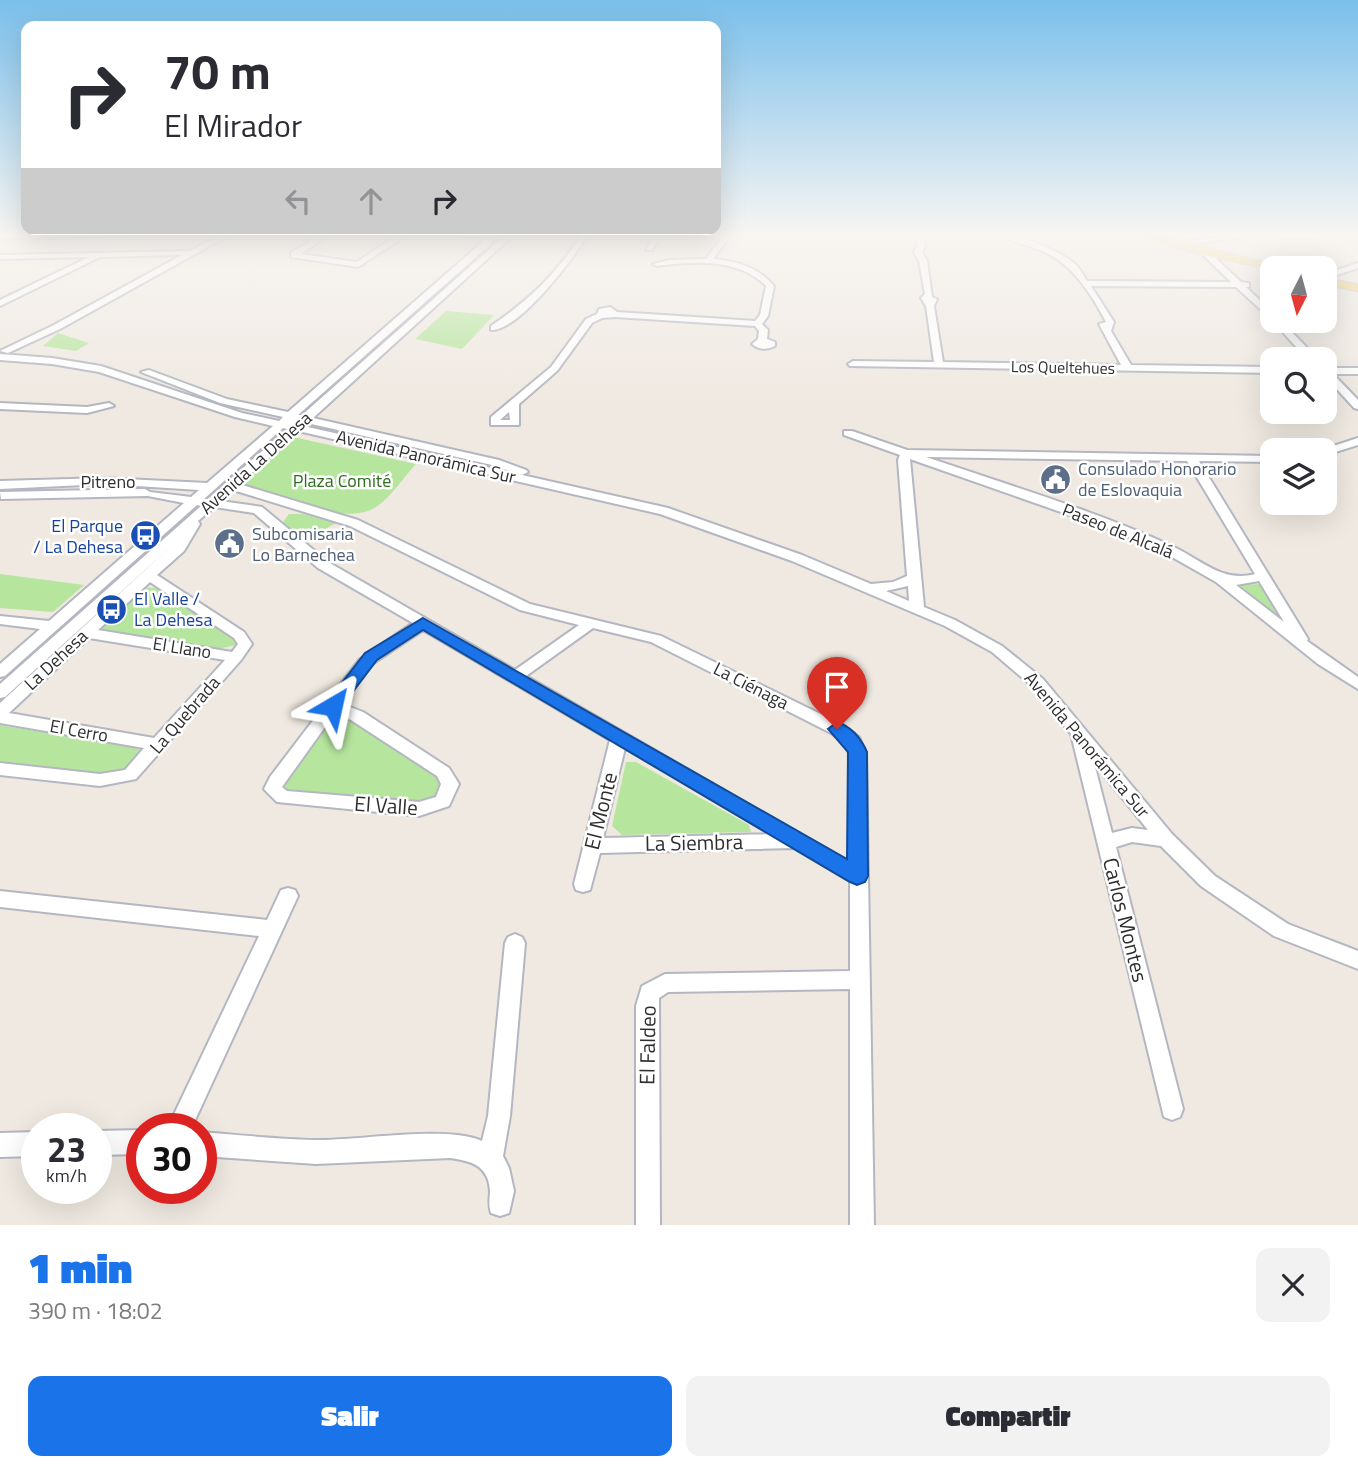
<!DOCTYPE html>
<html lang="es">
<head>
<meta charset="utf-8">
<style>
  :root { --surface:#fff; --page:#f2f2f3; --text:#2b2b33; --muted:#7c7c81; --accent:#1a73e8 }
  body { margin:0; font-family:"Titillium Web",sans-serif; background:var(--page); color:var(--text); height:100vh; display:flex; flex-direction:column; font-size:26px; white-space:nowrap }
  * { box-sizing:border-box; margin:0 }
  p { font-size:23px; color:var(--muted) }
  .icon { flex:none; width:38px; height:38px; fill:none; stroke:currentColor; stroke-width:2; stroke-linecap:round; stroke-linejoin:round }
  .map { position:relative; height:1225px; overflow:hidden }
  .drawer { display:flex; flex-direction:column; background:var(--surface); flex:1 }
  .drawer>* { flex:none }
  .top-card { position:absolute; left:21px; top:21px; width:700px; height:214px; border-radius:14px; box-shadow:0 7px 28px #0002; background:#fff; color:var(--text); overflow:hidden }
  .needle { width:46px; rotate:186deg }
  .tools { position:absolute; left:1260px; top:256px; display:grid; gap:14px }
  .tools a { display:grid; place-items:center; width:77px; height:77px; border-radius:14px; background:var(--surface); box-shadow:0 7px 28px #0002; font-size:35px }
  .speed { position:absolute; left:21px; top:1113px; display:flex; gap:14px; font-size:35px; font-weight:700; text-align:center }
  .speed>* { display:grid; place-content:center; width:91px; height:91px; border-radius:50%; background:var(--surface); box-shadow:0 7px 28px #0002; line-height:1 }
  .speed small { font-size:18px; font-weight:400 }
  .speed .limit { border:10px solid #d22; background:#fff; color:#111 }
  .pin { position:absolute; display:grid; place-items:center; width:60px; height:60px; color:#fff; margin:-72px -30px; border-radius:50% 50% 50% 0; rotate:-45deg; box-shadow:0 0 7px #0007 }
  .pin .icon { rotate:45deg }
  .me { position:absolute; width:77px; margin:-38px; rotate:36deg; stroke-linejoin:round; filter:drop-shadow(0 0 5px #0008) }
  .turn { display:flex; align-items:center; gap:24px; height:147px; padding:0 28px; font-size:32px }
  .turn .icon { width:91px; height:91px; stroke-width:2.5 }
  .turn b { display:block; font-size:49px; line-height:60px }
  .lanes { display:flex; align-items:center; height:66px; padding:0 28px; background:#0003; justify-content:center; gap:35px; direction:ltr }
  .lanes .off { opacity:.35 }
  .round { display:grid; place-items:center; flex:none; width:74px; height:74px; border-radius:14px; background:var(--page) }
  .headline { display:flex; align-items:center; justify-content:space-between; height:119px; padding:0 28px }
  h1 { font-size:42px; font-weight:800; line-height:52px; color:var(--accent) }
  .cta { display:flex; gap:14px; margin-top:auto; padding:14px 28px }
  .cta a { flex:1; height:80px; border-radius:14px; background:var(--accent); color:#fff; font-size:28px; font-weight:800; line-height:80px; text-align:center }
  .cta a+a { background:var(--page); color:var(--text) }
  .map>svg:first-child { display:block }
  .green { fill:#b6e59e }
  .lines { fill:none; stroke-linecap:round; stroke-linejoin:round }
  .minor-casing { stroke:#b4b7c1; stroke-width:4 }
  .major-casing { stroke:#c9c9c9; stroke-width:3 }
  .minor { fill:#fff; fill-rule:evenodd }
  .major { fill:#f2d163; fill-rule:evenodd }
  .route { fill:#1a73e8; stroke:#114b97; stroke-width:2 }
  .labels { text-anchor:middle; stroke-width:5; stroke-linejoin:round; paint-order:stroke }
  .far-street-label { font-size:16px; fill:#2e2e2e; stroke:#fff }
  .street-label { font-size:18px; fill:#2e2e2e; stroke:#fff }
  .service-label { font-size:18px; fill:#4e5e75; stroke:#fff; text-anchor:start }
  .park-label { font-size:18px; fill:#2c6e1b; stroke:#fff }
  .transit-label { font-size:18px; fill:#164399; stroke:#fff; text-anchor:end }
  .near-street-label { font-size:21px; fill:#2e2e2e; stroke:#fff }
</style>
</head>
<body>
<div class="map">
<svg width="1358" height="1225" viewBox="0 0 1358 1225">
  <rect width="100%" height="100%" fill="#efe9e1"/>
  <g class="green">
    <polygon points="503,233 508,233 306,411 298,413"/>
    <polygon points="446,311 494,315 462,349 415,339"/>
    <polygon points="58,333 89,343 76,351 43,346"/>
    <path d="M 293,437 L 416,464 C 404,477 393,494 379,505 C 346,530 280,495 244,484 Z"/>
    <polygon points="191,510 197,511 30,659 67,619"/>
    <polygon points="289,514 303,514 336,523 299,543 283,522"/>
    <polygon points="0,574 84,585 53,612 0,608"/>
    <polygon points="1260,584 1282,617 1279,619 1240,585"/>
    <polygon points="143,587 155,588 235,639 236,645 218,649 102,629"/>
    <polygon points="342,716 352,719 436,777 441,786 436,797 422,803 286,789 284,783 327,721"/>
    <polygon points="0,725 131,747 140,750 141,754 128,770 111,775 0,764"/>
    <polygon points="626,762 636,762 749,825 751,832 622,835 612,826"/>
  </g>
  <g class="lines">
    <defs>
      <g id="minor">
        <polygon points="73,233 145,233 141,235 0,239 0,235"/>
        <polygon points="224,233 233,233 60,329 8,353 0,351 54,325 182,255 100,257 0,306 0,300 89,257 0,259 0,255 190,251"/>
        <polygon points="323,233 331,233 301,254 357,262 397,235 392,233 436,233 432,235 407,235 358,267 291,257 291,253"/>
        <polygon points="444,233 478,233 499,236 495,238 448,235"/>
        <path d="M 508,233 L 516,233 L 313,418 L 499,460 L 526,470 L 528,472 L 522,475 L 668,508 L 802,555 L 871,584 L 893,582 L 907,576 L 898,460 L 900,455 L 844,435 L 844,431 L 852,431 L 907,450 L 1272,456 L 1272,462 L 1199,461 L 1308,639 L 1307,641 L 1358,677 L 1358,689 L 1318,664 L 1216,582 L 1165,553 L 1112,530 L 910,459 L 924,607 L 955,620 L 1002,646 L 1043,679 L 1172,834 L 1215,876 L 1288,924 L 1358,951 L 1358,969 L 1274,936 L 1201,886 L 1161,846 L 1132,842 L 1116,847 L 1183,1109 L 1180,1117 L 1172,1120 L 1164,1117 L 1071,734 L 1033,687 L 992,652 L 945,626 L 792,561 L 660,514 L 298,431 L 239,484 L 358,520 L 530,604 L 661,636 L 843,725 L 859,737 L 866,757 L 874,1225 L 850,1225 L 850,989 L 668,992 L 659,998 L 660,1225 L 636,1225 L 636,1006 L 642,986 L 665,974 L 850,971 L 850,881 L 794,848 L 600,853 L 590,890 L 583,892 L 576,890 L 574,884 L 610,740 L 423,630 L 369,666 L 342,704 L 363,712 L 449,768 L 459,784 L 449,806 L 419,816 L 277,802 L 264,789 L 270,777 L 359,660 L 413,623 L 318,568 L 254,513 L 214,507 L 198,521 L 200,524 L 184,551 L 157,575 L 244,632 L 252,644 L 241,660 L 136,779 L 100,786 L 0,775 L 0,763 L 100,774 L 125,770 L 144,748 L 0,723 L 0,703 L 177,541 L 5,697 L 0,698 L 0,684 L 201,506 L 197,505 L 5,676 L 0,677 L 0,664 L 40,629 L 0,624 L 0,616 L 49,621 L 184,503 L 148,496 L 1,499 L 0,492 L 145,489 L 150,492 L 191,497 L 199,490 L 105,484 L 0,489 L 0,481 L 105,478 L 207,483 L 273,426 L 235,417 L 99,372 L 52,364 L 0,360 L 0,354 L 52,358 L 101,366 L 242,413 L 279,421 L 283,417 L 220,403 L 141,372 L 149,370 L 227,399 L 288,412 L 486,239 L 492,239 L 492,243 L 298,415 L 302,415 ZM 307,423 L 492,465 L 522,475 L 303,426 ZM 283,428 L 287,429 L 208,499 L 204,499 ZM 926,457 L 1187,461 L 1255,574 C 1222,583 1200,559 1172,546 C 1093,510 1008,485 926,457 ZM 233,490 L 350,526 L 520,610 L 579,625 L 515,670 L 328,562 L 262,507 L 221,501 ZM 1259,581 L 1284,622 L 1236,585 ZM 150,582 L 234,638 L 238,644 L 232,652 L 98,630 ZM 908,586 L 909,601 L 886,591 ZM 593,628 L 651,642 L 831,733 L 846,744 L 850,757 L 850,863 L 526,676 ZM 89,638 L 225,660 L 154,738 L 9,713 ZM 335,713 L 351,720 L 437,776 L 441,784 L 436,797 L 419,802 L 287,791 L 282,787 ZM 625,748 L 771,834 L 603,838 ZM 1094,763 L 1148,830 L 1132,828 L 1112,833 Z"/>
        <path d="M 582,233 L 589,233 C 575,257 519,331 491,330 L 491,326 C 528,301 559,272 582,233 Z"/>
        <polygon points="656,233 663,233 652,250 646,250"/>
        <path d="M 725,233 L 732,233 L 713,259 C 737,261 758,267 774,286 L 768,316 L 762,324 L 768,330 L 767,339 L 775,342 L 775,346 C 767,350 759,350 752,344 L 758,339 L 759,331 L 755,326 L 615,317 L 602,318 L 592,323 L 557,371 L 519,404 L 519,425 L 491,425 L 491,417 L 551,367 L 586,319 L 597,314 L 599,309 L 610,307 L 617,312 L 755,321 L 760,315 L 766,286 C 739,258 692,261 657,266 L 653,264 L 669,260 L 706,259 ZM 509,412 L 510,420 L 500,420 Z"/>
        <path d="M 916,233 L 923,233 L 925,246 L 922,252 L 927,261 L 932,297 L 937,299 L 934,306 L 943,362 L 1121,365 L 1099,324 L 1106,322 C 1092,295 1074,267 1047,253 C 1031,245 1010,243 997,233 C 1018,233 1056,249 1074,263 C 1079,267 1083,275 1087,281 L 1231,282 L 1201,253 L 1208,251 L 1241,282 L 1249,283 L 1249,287 L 1246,287 L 1272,312 L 1272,320 L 1280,320 L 1318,359 L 1307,359 L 1271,319 L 1236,287 L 1091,286 L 1114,322 L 1111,331 L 1131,365 L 1272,367 L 1272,373 L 850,366 L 848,364 L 853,361 L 934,362 L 926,306 L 921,298 L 925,294 L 919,261 L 914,252 L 917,246 Z"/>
        <polygon points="1255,233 1277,233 1178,245 1174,243"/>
        <polygon points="1358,263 1358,268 1325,279 1325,274"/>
        <polygon points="1325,368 1358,368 1358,374 1333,374 1358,400 1358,409 1354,408 1325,376"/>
        <polygon points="0,403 87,407 109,403 114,406 87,413 0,409"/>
        <polygon points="1358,438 1358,445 1329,454 1325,455 1325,450 1321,450"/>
        <polygon points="288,888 295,890 298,896 191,1129 167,1129 259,936 0,907 0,891 267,920 281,890"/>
        <path d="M 515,934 L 522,937 L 525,943 L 510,1116 L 503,1156 L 509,1168 L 514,1191 L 509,1213 L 500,1216 L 491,1213 C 488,1204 490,1199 490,1190 C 488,1165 471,1161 450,1158 L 316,1164 L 201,1156 L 201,1132 C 239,1135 277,1139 315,1140 C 359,1141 445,1125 482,1141 L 488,1116 L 505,943 L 508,937 Z"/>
        <polygon points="142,1130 142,1154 96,1155 96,1131"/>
        <polygon points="37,1132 37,1156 0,1157 0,1133"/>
      </g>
      <g id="major">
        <path d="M 1142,233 L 1155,233 L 1283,268 C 1258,268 1162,249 1142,233 Z"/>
        <polygon points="1325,278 1358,285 1358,291 1325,284"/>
      </g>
    </defs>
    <use href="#minor" class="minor-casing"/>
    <use href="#major" class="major-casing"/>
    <use href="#minor" class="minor"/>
    <use href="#major" class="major"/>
  </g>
  <linearGradient id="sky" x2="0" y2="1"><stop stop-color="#7abfeb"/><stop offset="0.58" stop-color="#f8f5f2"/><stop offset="1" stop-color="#f8f5f2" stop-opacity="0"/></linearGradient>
  <rect width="1358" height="404" fill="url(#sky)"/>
  <path class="route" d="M 423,618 L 847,859 L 848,752 L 828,729 L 837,722 C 852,727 861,738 867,752 L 868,876 L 865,882 L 857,885 L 850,882 L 423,630 L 377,660 L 339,710 L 327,710 L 324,706 L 327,702 L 365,653 Z"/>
  <defs>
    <symbol id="civic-disc" viewBox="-11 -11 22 22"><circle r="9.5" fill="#5c6f8a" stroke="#fff"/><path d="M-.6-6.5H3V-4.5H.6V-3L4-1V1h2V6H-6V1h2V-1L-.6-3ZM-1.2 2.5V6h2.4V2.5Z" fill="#fff"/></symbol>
    <symbol id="bus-disc" viewBox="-11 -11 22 22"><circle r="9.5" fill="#1a4fb4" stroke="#fff"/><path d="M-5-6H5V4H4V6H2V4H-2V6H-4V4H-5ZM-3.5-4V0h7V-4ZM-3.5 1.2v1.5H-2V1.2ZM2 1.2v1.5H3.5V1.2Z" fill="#fff"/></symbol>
  </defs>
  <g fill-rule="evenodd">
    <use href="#civic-disc" x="1038" y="462" width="35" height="35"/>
    <use href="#bus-disc" x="128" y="518" width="35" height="35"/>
    <use href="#civic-disc" x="212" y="526" width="35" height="35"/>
    <use href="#bus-disc" x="94" y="592" width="35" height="35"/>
  </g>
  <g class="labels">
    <g class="far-street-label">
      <text transform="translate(1063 367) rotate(1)" y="6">Los Queltehues</text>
    </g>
    <g class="street-label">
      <text transform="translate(426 457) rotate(13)" y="6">Avenida Panorámica Sur</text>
      <text transform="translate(256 463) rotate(-42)" y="6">Avenida La Dehesa</text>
      <text x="108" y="488">Pitreno</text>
      <text transform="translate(1118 531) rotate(22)" y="6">Paseo de Alcalá</text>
      <text transform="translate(182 648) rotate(9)" y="6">El Llano</text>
      <text transform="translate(56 660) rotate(-43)" y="6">La Dehesa</text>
      <text transform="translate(751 686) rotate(27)" y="6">La Ciénaga</text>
      <text transform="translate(185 715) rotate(-49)" y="6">La Quebrada</text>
      <text transform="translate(79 731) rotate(10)" y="6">El Cerro</text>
      <text transform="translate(1087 745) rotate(50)" y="6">Avenida Panorámica Sur</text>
    </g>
    <g class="service-label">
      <text x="1078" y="475">Consulado Honorario<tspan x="1078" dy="21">de Eslovaquia</tspan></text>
      <text x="252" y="540">Subcomisaria<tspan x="252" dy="21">Lo Barnechea</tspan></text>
    </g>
    <g class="park-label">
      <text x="342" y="487">Plaza Comité</text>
    </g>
    <g class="transit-label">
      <text x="123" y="532">El Parque<tspan x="123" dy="21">/ La Dehesa</tspan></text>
      <text x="134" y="605" text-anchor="start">El Valle /<tspan x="134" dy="21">La Dehesa</tspan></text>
    </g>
    <g class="near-street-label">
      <text transform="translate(386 806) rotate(4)" y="7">El Valle</text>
      <text transform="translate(601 811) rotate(-76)" y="7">El Monte</text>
      <text transform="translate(694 843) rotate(-1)" y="7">La Siembra</text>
      <text transform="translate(1125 920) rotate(76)" y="7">Carlos Montes</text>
      <text transform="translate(648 1045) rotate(-89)" y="7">El Faldeo</text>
    </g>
  </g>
</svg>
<div class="tools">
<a><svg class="needle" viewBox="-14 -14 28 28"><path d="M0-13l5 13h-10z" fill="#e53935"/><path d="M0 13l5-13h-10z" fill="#7c7c81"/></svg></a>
<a><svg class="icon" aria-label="search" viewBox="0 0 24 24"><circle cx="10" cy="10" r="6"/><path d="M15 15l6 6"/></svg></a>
<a><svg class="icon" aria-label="layers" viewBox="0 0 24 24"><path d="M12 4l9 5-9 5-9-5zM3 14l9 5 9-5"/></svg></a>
</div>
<div class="speed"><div>23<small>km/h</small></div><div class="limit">30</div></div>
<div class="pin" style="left:837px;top:729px;background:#d93025"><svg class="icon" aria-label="arrive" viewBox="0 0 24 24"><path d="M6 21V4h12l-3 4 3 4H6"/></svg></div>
<svg class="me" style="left:333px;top:706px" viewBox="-20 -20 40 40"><path d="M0-17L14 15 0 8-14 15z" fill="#1a73e8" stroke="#fff" stroke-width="4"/></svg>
<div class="top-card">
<div class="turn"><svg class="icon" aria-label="right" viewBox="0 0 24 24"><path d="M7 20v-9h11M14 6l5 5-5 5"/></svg><div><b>70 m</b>El Mirador</div></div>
<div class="lanes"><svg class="icon off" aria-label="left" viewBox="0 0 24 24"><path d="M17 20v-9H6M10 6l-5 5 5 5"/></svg><svg class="icon off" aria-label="ahead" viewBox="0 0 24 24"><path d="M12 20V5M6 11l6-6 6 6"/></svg><svg class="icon" aria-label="right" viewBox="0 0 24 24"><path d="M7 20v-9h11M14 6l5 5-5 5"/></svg></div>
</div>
</div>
<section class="drawer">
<div class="headline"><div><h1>1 min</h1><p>390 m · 18:02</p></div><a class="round"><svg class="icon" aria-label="close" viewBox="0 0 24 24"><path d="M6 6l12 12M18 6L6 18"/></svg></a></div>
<div class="cta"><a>Salir</a><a>Compartir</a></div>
</section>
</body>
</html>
